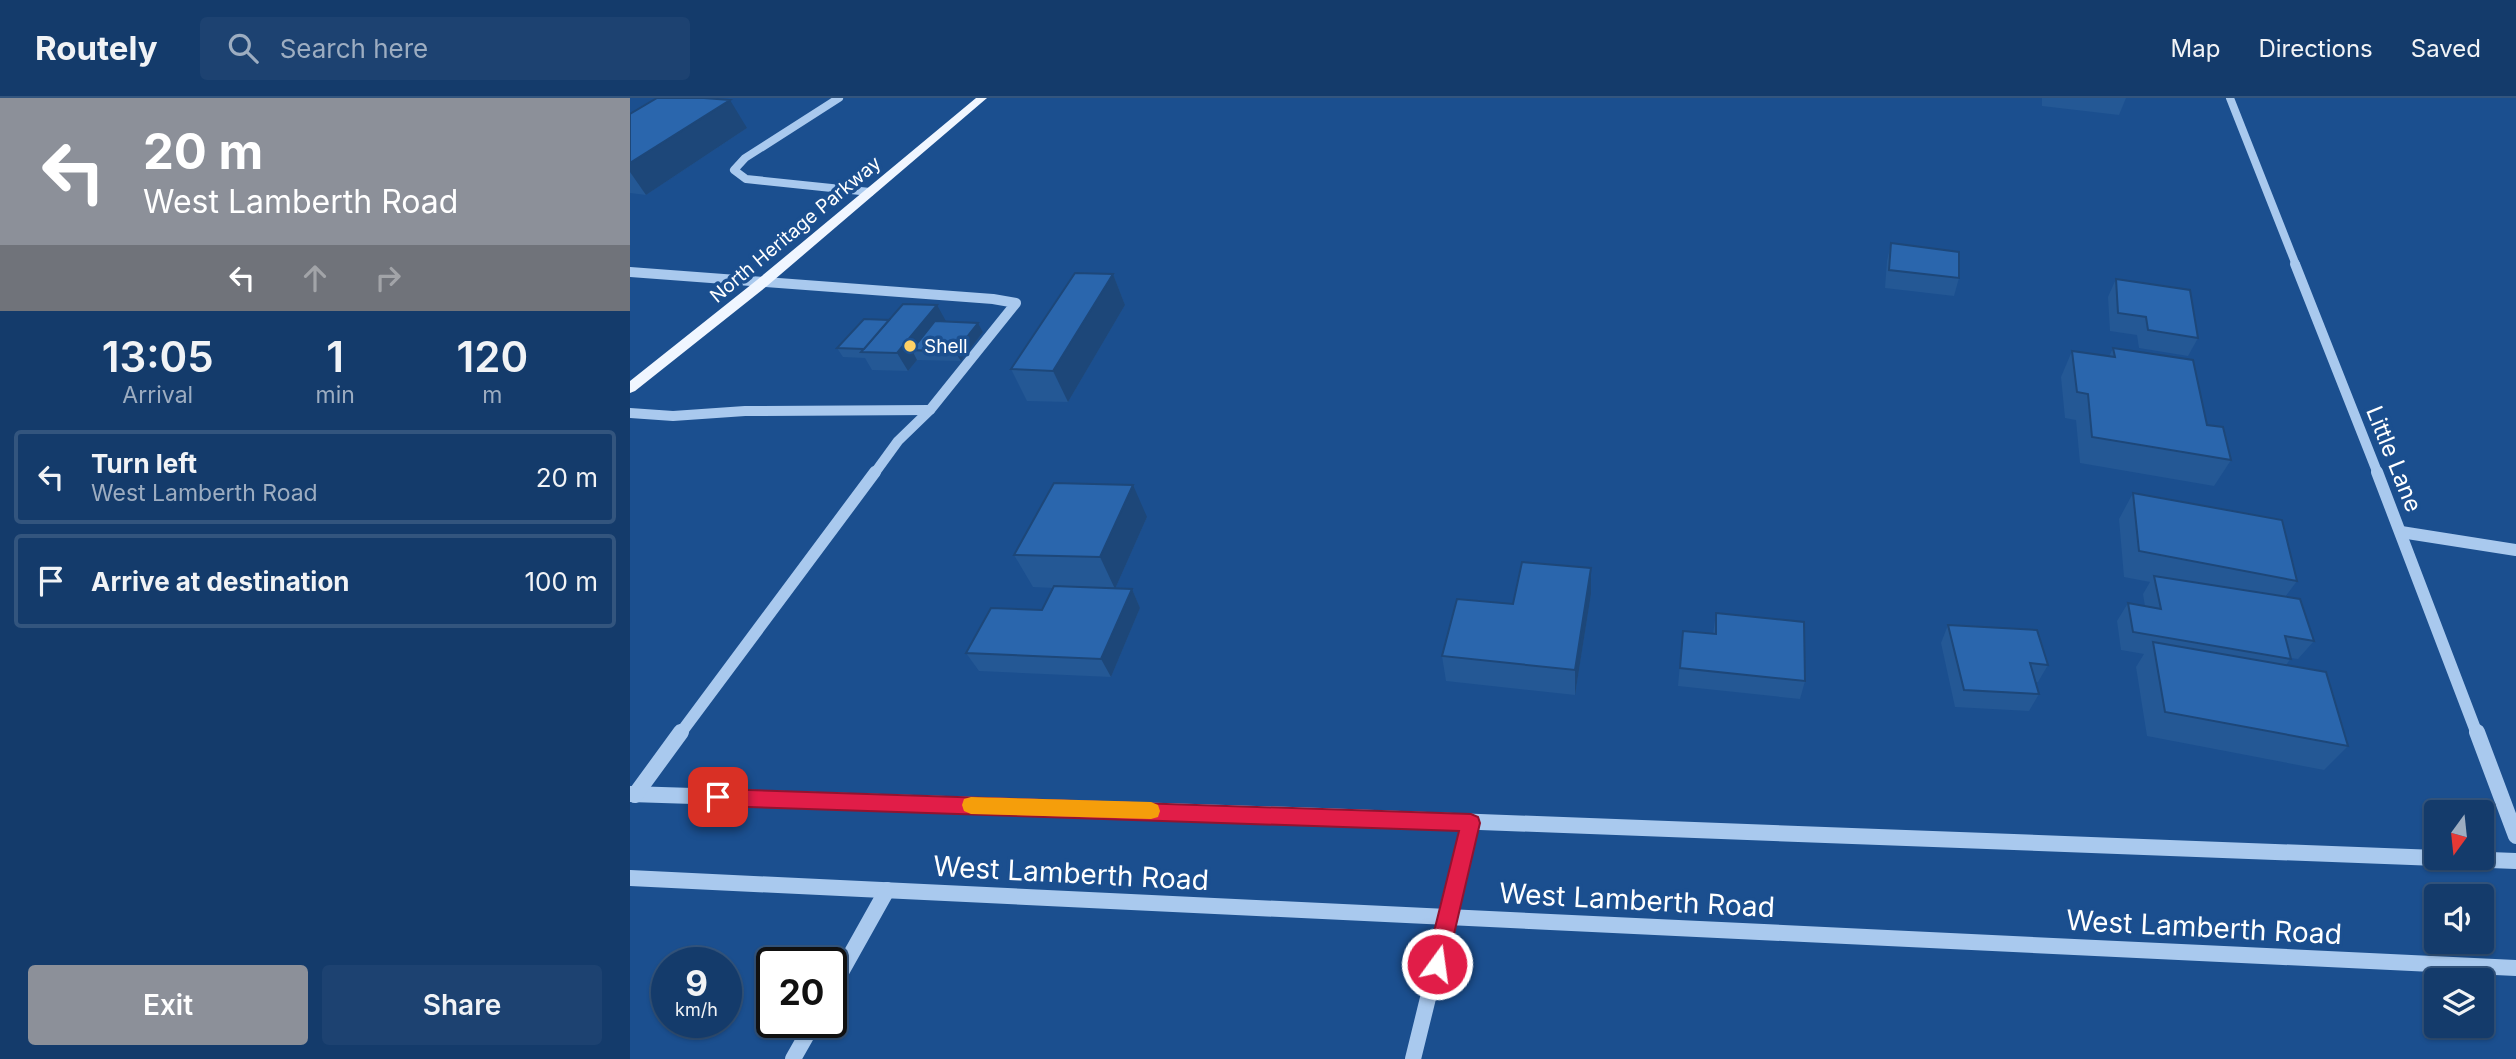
<!DOCTYPE html>
<html lang="en">
<head>
<meta charset="utf-8">
<style>
  :root { --surface:#143b6b; --page:#1d4271; --text:#f1f3f6; --muted:#9dadc1; --line:#33557e; --accent:#8c9099 }
  body { margin:0; font-family:Inter,sans-serif; background:var(--page); color:var(--text); height:100vh; display:flex; flex-direction:column; font-size:26px; white-space:nowrap }
  * { box-sizing:border-box; margin:0 }
  p { font-size:23px; color:var(--muted) }
  .icon { flex:none; width:38px; height:38px; fill:none; stroke:currentColor; stroke-width:2; stroke-linecap:round; stroke-linejoin:round }
  .map { position:relative; flex:1; overflow:hidden }
  .drawer { display:flex; flex-direction:column; background:var(--surface); width:630px }
  .drawer>* { flex:none }
  .top-card { background:#8c9099; color:#fff; overflow:hidden }
  .needle { width:46px; rotate:195deg }
  .controls { position:absolute; left:1794px; top:702px; display:grid; gap:14px }
  .controls a { display:grid; place-items:center; width:70px; height:70px; border-radius:7px; background:var(--surface); box-shadow:0 2px 5px #0004,0 0 0 2px var(--line); font-size:35px }
  .speed { position:absolute; left:21px; top:849px; display:flex; gap:14px; font-size:35px; font-weight:700; text-align:center }
  .speed>* { display:grid; place-content:center; width:91px; height:91px; border-radius:50%; background:var(--surface); box-shadow:0 2px 5px #0004,0 0 0 2px var(--line); line-height:1 }
  .speed small { font-size:18px; font-weight:400 }
  .speed .limit { border:4px solid #111; border-radius:10px; background:#fff; color:#111 }
  .pin { position:absolute; display:grid; place-items:center; width:60px; height:60px; color:#fff; margin:-30px; border-radius:14px; box-shadow:0 4px 10px #0006 }
  .me { position:absolute; width:77px; margin:-38px; rotate:14deg; stroke-linejoin:round; filter:drop-shadow(0 0 5px #0008) }
  .turn { display:flex; align-items:center; gap:24px; height:147px; padding:0 28px; font-size:32px }
  .turn .icon { width:91px; height:91px; stroke-width:2.5 }
  .turn b { display:block; font-size:49px; line-height:60px }
  .lanes { display:flex; align-items:center; height:66px; padding:0 28px; background:#0003; justify-content:center; gap:35px; direction:ltr }
  .lanes .off { opacity:.35 }
  .eta { display:flex; justify-content:space-evenly; align-items:center; height:119px; text-align:center }
  .eta b { font-size:42px; font-weight:600; line-height:49px }
  .action { display:flex; gap:14px; margin-top:auto; padding:14px 28px }
  .action a { flex:1; height:80px; border-radius:7px; background:var(--accent); color:#fff; font-size:28px; font-weight:600; line-height:80px; text-align:center }
  .action a+a { background:var(--page); color:var(--text) }
  ul { padding:0; list-style:none }
  li { display:flex; align-items:center; gap:21px; height:94px; margin:0 14px 10px; padding:0 14px; border:4px solid var(--line); border-radius:7px }
  li div { flex:1 }
  li b { display:block; font-size:26px }
  li em { font-style:normal }
  header { display:flex; align-items:center; gap:42px; box-sizing:border-box; height:98px; padding:0 35px; background:var(--surface); border-bottom:2px solid var(--line) }
  header strong { font-size:33px }
  nav { display:flex; gap:38px; margin-inline-start:auto; font-size:24px }
  .search { width:490px; height:63px; background:var(--page); display:flex; align-items:center; gap:18px; box-sizing:border-box; padding:0 24px; border-radius:7px; color:var(--muted); font-size:26px }
  main { display:flex; flex:1; min-height:0 }
  .map>svg:first-child { display:block }
  .lines { fill:none; stroke-linecap:round; stroke-linejoin:round }
  .minor-far3 { stroke:#a9c9ee; stroke-width:8 }
  .minor-far2 { stroke:#a9c9ee; stroke-width:10 }
  .minor-far1 { stroke:#a9c9ee; stroke-width:12 }
  .minor { stroke:#a9c9ee; stroke-width:16 }
  .major { fill:#f0f6ff; fill-rule:evenodd }
  .wall { fill:#245895 }
  .shaded-wall { fill:#1d4779 }
  .building { fill:#2a66ad; stroke:#1d4779; stroke-width:2 }
  .route { fill:#e11d48; stroke:#92132f; stroke-width:2 }
  .slow { fill:#f59e0b }
  .poi-dot { fill:#ffd166; stroke:#1b4f8f; stroke-width:2.5 }
  .labels { text-anchor:middle; stroke-width:7; stroke-linejoin:round; paint-order:stroke }
  .far-street-label { font-size:19px; fill:#fff; stroke:#1b4f8f }
  .far-poi-label { font-size:19px; fill:#fff; stroke:#1b4f8f; text-anchor:start }
  .street-label { font-size:23px; fill:#fff; stroke:#1b4f8f }
  .near-street-label { font-size:28px; fill:#fff; stroke:#1b4f8f }
</style>
</head>
<body>
<header>
<strong>Routely</strong>
<div class="search"><svg class="icon" aria-label="search" viewBox="0 0 24 24"><circle cx="10" cy="10" r="6"/><path d="M15 15l6 6"/></svg>Search here</div>
<nav><a>Map</a><a>Directions</a><a>Saved</a></nav>
</header>
<main>
<section class="drawer">
<div class="top-card">
<div class="turn"><svg class="icon" aria-label="left" viewBox="0 0 24 24"><path d="M17 20v-9H6M10 6l-5 5 5 5"/></svg><div><b>20 m</b>West Lamberth Road</div></div>
<div class="lanes"><svg class="icon" aria-label="left" viewBox="0 0 24 24"><path d="M17 20v-9H6M10 6l-5 5 5 5"/></svg><svg class="icon off" aria-label="ahead" viewBox="0 0 24 24"><path d="M12 20V5M6 11l6-6 6 6"/></svg><svg class="icon off" aria-label="right" viewBox="0 0 24 24"><path d="M7 20v-9h11M14 6l5 5-5 5"/></svg></div>
</div>
<div class="eta">
<div><b>13:05</b><p>Arrival</p></div>
<div><b>1</b><p>min</p></div>
<div><b>120</b><p>m</p></div>
</div>
<ul>
<li><svg class="icon" aria-label="left" viewBox="0 0 24 24"><path d="M17 20v-9H6M10 6l-5 5 5 5"/></svg><div><b>Turn left</b><p>West Lamberth Road</p></div><em>20 m</em></li>
<li><svg class="icon" aria-label="arrive" viewBox="0 0 24 24"><path d="M6 21V4h12l-3 4 3 4H6"/></svg><div><b>Arrive at destination</b></div><em>100 m</em></li>
</ul>
<div class="action"><a>Exit</a><a>Share</a></div>
</section>
<div class="map">
<svg width="1886" height="961" viewBox="0 0 1886 961">
  <rect width="100%" height="100%" fill="#1b4f8f"/>
  <g class="lines">
    <g class="minor-far3">
      <polyline points="209,0 115,60 104,72 116,81 240,94"/>
      <polyline points="1600,0 1666,167"/>
    </g>
    <g class="minor-far2">
      <polyline points="1665,166 1748,376"/>
      <polyline points="0,174 363,201 386,205 300,312 268,343 244,376"/>
      <polyline points="0,315 43,318 115,313 300,312"/>
    </g>
    <g class="minor-far1">
      <polyline points="1747,374 1847,636"/>
      <polyline points="1771,434 1886,452"/>
      <polyline points="50,636 245,374"/>
    </g>
    <g class="minor">
      <polyline points="1847,634 1886,738"/>
      <polyline points="0,696 692,718 1886,763"/>
      <polyline points="5,697 51,634"/>
      <polyline points="0,780 1886,870"/>
      <polyline points="201,892 257,792"/>
      <polyline points="163,961 184,924"/>
      <polyline points="783,961 841,725"/>
    </g>
    <polygon class="major" points="346,0 357,0 137,188 5,293 0,295 0,283 127,182"/>
  </g>
  <g class="wall">
    <polygon points="1412,0 1496,0 1489,17 1412,8"/>
    <polygon points="0,16 117,30 16,97 0,95"/>
    <polygon points="1261,145 1329,180 1324,198 1255,190 1257,163"/>
    <polygon points="483,176 495,207 438,304 397,303 381,271"/>
    <polygon points="1486,181 1568,240 1558,258 1509,250 1507,237 1480,233 1478,199"/>
    <polygon points="316,224 348,225 353,234 331,263 287,262 278,273 242,272 235,260 213,259 207,250"/>
    <polygon points="1483,250 1577,327 1601,362 1584,388 1450,365 1446,322 1435,320 1431,279 1442,253 1479,259"/>
    <polygon points="1503,395 1667,483 1655,499 1684,543 1668,561 1661,560 1656,567 1718,648 1694,672 1517,638 1506,569 1514,556 1491,552 1487,523 1498,505 1515,508 1513,496 1520,484 1494,479 1489,421"/>
    <polygon points="517,419 485,491 502,491 510,510 481,579 349,573 336,555 412,512 423,490 403,489 384,457"/>
    <polygon points="961,496 945,597 816,583 812,558 883,506"/>
    <polygon points="1086,515 1175,583 1170,601 1048,588 1053,533 1083,536"/>
    <polygon points="1318,527 1418,567 1408,584 1405,584 1409,596 1399,613 1325,609 1311,545"/>
  </g>
  <g class="shaded-wall">
    <polygon points="100,2 117,30 16,97 0,74 0,65"/>
    <polygon points="483,176 495,207 438,304 423,273"/>
    <polygon points="307,207 317,225 282,252 287,262 278,273 267,255"/>
    <polygon points="348,225 353,234 331,263 325,254"/>
    <polygon points="503,387 517,419 485,491 470,459"/>
    <polygon points="961,470 961,496 945,597 945,572"/>
    <polygon points="502,491 510,510 481,579 471,561"/>
  </g>
  <g class="building">
    <polygon points="27,0 74,0 100,2 0,65 0,16"/>
    <polygon points="1261,145 1329,154 1329,180 1259,172"/>
    <polygon points="445,175 483,176 423,273 381,271"/>
    <polygon points="1486,181 1560,192 1568,240 1518,232 1516,219 1488,215"/>
    <polygon points="273,206 307,207 267,255 231,254"/>
    <polygon points="234,221 259,222 234,251 207,250"/>
    <polygon points="305,223 348,225 325,254 282,252"/>
    <polygon points="1483,250 1563,262 1577,327 1593,329 1601,362 1462,339 1458,296 1447,294 1442,253 1485,259"/>
    <polygon points="424,385 503,387 470,459 384,457"/>
    <polygon points="1503,395 1652,422 1667,483 1509,453"/>
    <polygon points="892,464 961,470 945,572 812,558 827,501 883,506"/>
    <polygon points="1524,478 1670,501 1684,543 1655,538 1661,561 1503,534 1498,505 1531,511"/>
    <polygon points="424,488 502,491 471,561 336,555 361,510 412,512"/>
    <polygon points="1086,515 1174,524 1175,583 1050,570 1053,533 1086,536"/>
    <polygon points="1318,527 1407,532 1418,567 1400,565 1409,596 1334,592"/>
    <polygon points="1523,544 1696,574 1718,648 1535,614"/>
  </g>
  <polygon class="route" points="88,691 841,716 848,719 850,725 817,866 814,874 807,877 799,874 796,866 829,733 88,708 81,705 78,699 81,693"/>
  <polygon class="slow" points="341,699 521,704 528,707 530,713 528,719 521,721 341,716 334,713 332,707 334,701"/>
  <circle class="poi-dot" cx="280" cy="248" r="7"/>
  <g class="labels">
    <g class="far-street-label">
      <text transform="translate(165 131) rotate(-40)" y="7">North Heritage Parkway</text>
    </g>
    <g class="far-poi-label">
      <text x="294" y="255">Shell</text>
    </g>
    <g class="street-label">
      <text transform="translate(1764 361) rotate(68)" y="8">Little Lane</text>
    </g>
    <g class="near-street-label">
      <text transform="translate(441 775) rotate(3)" y="10">West Lamberth Road</text>
      <text transform="translate(1007 802) rotate(3)" y="10">West Lamberth Road</text>
      <text transform="translate(1574 829) rotate(3)" y="10">West Lamberth Road</text>
    </g>
  </g>
</svg>
<div class="controls">
<a><svg class="needle" viewBox="-14 -14 28 28"><path d="M0-13l5 13h-10z" fill="#e53935"/><path d="M0 13l5-13h-10z" fill="#9dadc1"/></svg></a>
<a><svg class="icon" aria-label="sound" viewBox="0 0 24 24"><path d="M4 9h4l5-4v14l-5-4H4zM17 9q2 3 0 6"/></svg></a>
<a><svg class="icon" aria-label="layers" viewBox="0 0 24 24"><path d="M12 4l9 5-9 5-9-5zM3 14l9 5 9-5"/></svg></a>
</div>
<div class="speed"><div>9<small>km/h</small></div><div class="limit">20</div></div>
<div class="pin" style="left:88px;top:699px;background:#d93025"><svg class="icon" aria-label="arrive" viewBox="0 0 24 24"><path d="M6 21V4h12l-3 4 3 4H6"/></svg></div>
<svg class="me" style="left:807px;top:866px" viewBox="-20 -20 40 40"><circle r="17" fill="#e11d48" stroke="#fff" stroke-width="3"/><path d="M0-11L8 9 0 5-8 9z" fill="#fff"/></svg>
</div>
</main>
</body>
</html>
